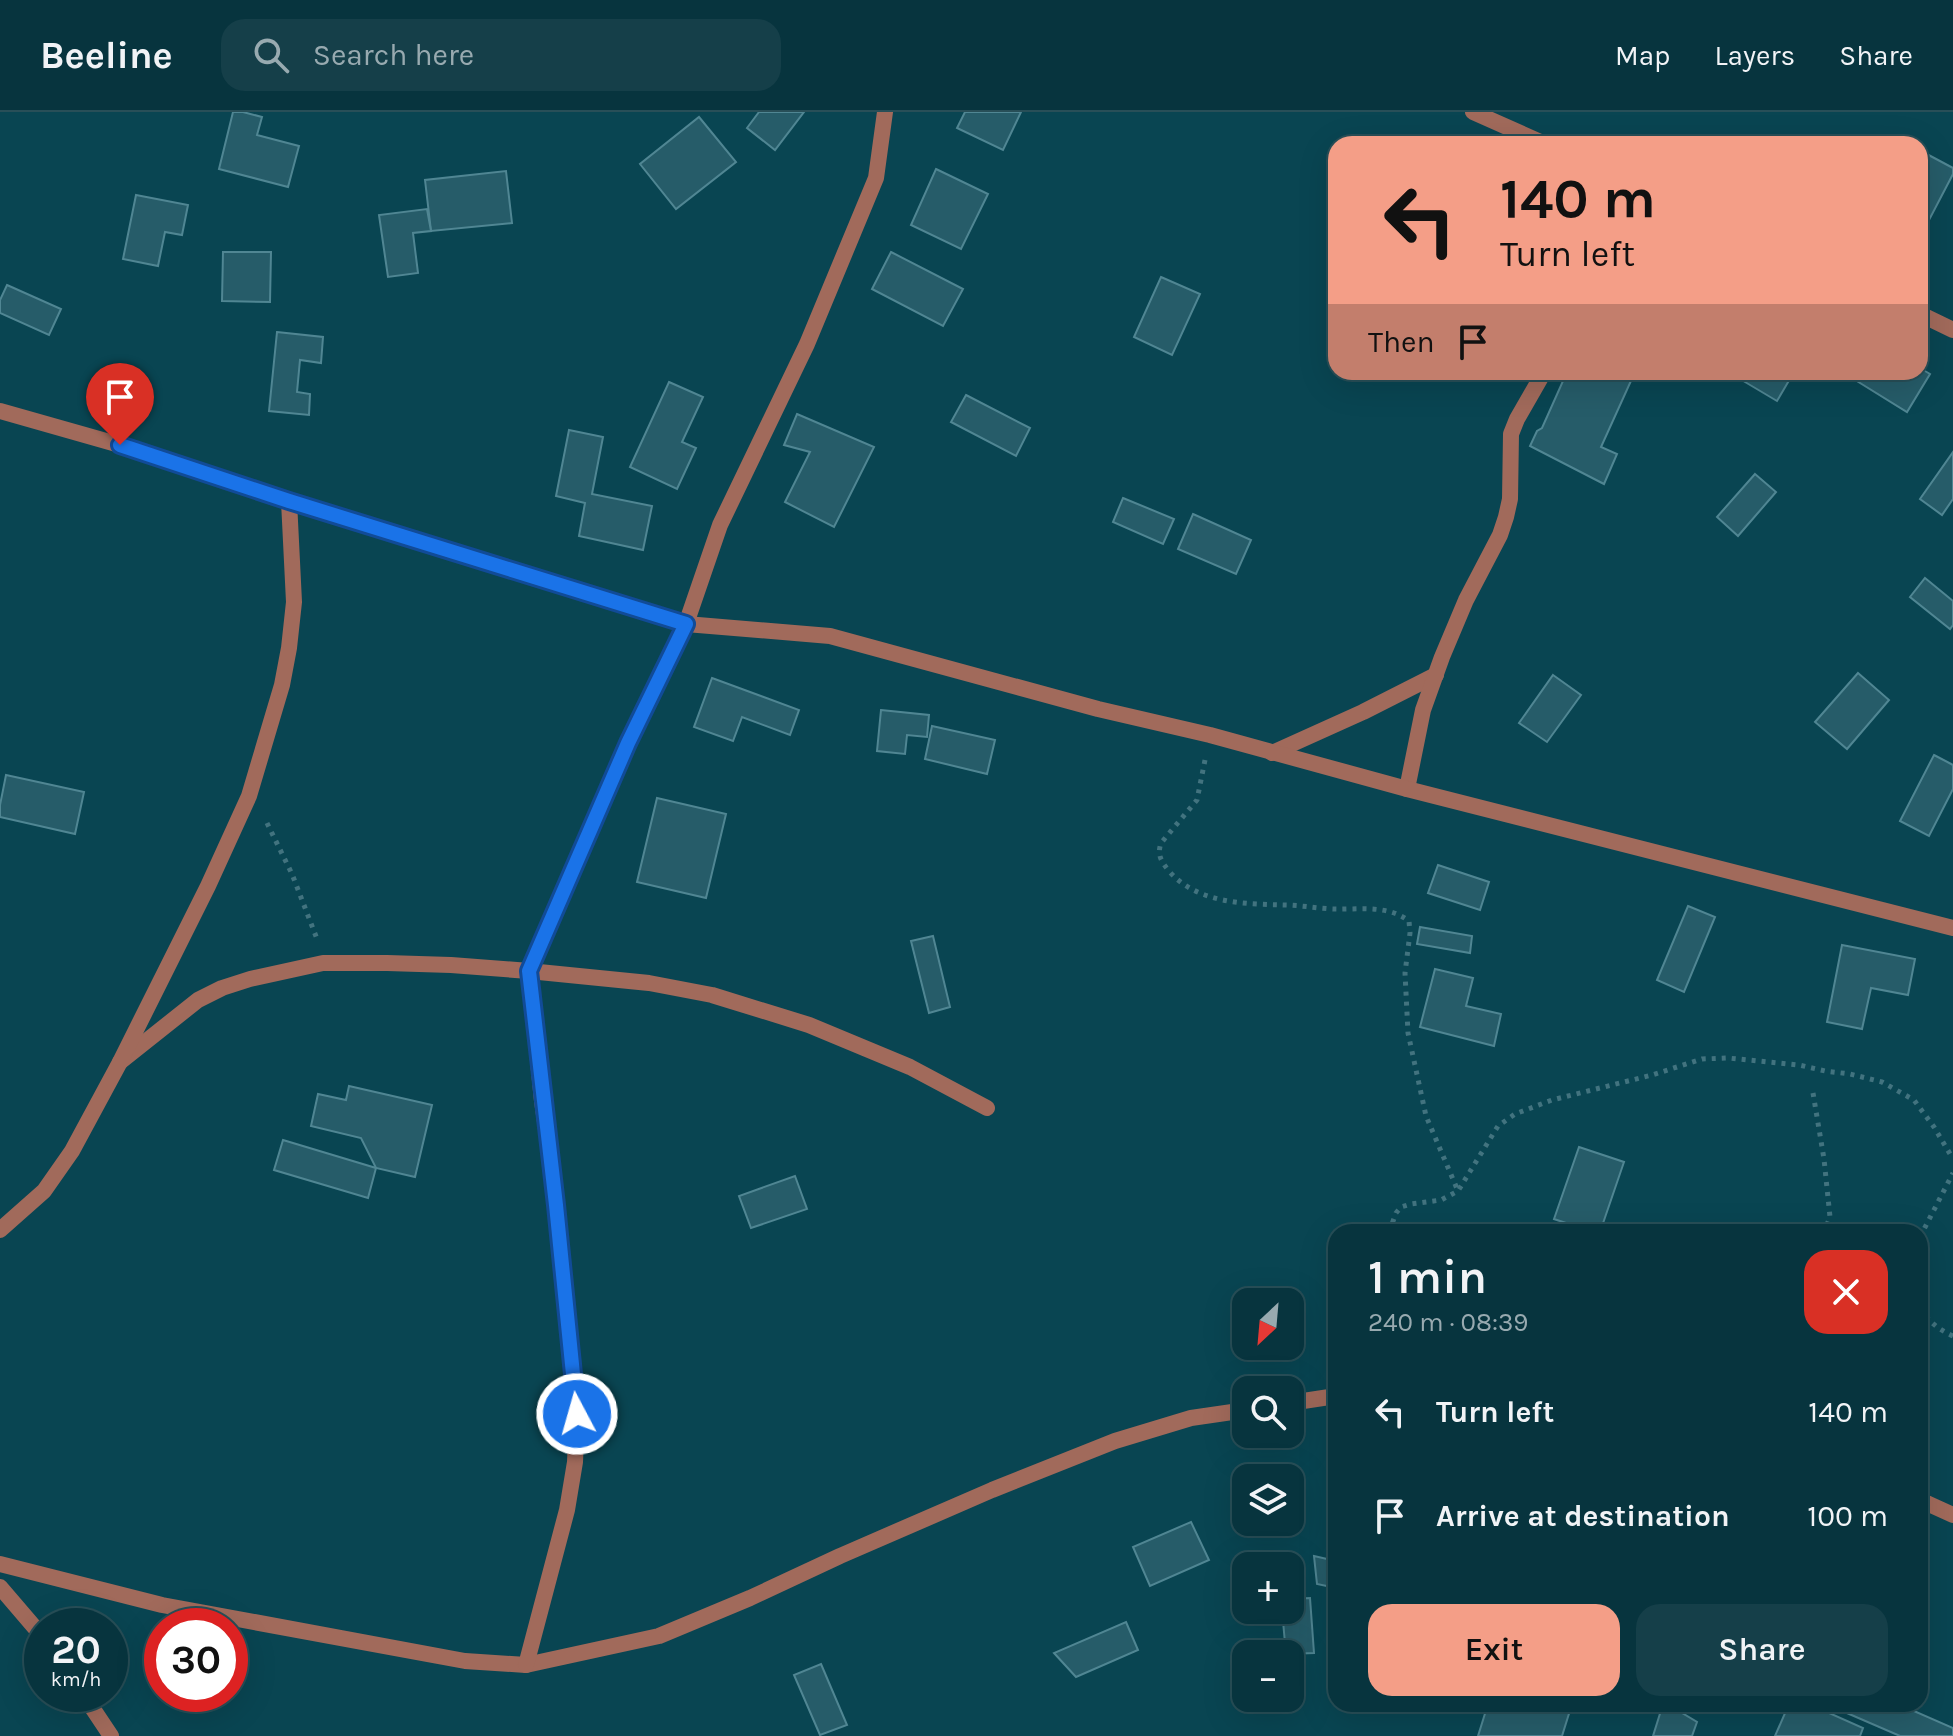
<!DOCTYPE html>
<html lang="en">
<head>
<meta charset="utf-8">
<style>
  :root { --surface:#07343e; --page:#153f49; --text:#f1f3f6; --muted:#98aab0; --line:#284f58; --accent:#f49e87 }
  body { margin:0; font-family:Karla,sans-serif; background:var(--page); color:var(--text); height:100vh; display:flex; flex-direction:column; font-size:30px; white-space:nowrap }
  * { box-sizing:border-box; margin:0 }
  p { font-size:26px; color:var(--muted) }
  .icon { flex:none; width:44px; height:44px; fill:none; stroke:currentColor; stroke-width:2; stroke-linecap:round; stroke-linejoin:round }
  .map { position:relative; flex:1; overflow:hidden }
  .details { position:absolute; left:1328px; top:1112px; width:600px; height:488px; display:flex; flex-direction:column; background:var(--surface); border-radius:24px; box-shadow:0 8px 32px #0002,0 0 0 2px var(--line) }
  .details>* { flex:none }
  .banner { position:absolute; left:1328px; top:24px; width:600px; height:244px; border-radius:24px; box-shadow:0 8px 32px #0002,0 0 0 2px var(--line); background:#f49e87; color:#111; overflow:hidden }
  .needle { width:52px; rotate:206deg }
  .controls { position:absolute; left:1232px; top:1176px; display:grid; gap:16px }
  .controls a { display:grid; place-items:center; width:72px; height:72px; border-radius:16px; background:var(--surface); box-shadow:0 8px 32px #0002,0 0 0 2px var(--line); font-size:40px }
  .speed { position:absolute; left:24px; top:1496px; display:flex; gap:16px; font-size:40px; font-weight:700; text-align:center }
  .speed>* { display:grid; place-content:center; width:104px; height:104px; border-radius:50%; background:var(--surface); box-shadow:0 8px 32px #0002,0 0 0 2px var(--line); line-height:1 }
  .speed small { font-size:20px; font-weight:400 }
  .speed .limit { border:12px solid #d22; background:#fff; color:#111 }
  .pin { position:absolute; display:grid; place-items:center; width:68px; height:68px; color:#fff; margin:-82px -34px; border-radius:50% 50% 50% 0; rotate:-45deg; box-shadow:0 0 8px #0007 }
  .pin .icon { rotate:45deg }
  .me { position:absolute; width:88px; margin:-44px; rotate:354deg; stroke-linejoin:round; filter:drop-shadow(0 0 6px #0008) }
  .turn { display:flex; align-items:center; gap:28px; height:168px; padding:0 40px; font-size:36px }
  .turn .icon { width:104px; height:104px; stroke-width:2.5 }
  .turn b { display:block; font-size:56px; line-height:68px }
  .then { display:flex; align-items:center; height:76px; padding:0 40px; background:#0003; gap:16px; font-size:30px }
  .round { display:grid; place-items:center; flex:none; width:84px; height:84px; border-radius:24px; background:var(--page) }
  .overview { display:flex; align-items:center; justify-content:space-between; height:136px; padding:0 40px }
  h1 { font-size:48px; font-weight:600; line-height:60px }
  .primary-button { display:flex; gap:16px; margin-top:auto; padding:16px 40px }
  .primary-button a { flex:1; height:92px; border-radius:24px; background:var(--accent); color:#111; font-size:32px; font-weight:600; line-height:92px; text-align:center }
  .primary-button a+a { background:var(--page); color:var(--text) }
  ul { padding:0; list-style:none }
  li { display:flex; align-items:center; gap:24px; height:104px; padding:0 40px }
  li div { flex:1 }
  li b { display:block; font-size:30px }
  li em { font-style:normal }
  header { display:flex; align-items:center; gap:48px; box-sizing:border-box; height:112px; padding:0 40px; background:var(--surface); border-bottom:2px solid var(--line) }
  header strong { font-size:38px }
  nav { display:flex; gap:44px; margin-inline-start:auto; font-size:28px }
  .search { width:560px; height:72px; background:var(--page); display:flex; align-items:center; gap:20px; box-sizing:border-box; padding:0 28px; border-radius:24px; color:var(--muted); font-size:30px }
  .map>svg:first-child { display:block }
  .building { fill:#265c69; stroke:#508693; stroke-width:2 }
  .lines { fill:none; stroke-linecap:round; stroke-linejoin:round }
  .path { stroke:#42737f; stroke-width:5; stroke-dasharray:4 6; stroke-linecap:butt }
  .lane { stroke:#a16a5b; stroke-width:16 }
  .street { stroke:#a16a5b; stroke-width:16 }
  .route-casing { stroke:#114b97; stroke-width:20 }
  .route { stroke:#1a73e8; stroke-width:14 }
</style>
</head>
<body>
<header>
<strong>Beeline</strong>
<div class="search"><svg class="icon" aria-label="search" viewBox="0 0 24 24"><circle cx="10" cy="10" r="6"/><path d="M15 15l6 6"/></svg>Search here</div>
<nav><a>Map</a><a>Layers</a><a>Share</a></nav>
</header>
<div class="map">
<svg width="1953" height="1624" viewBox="0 0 1953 1624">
  <rect width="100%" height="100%" fill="#094552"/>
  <g class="building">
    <polygon points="233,0 243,0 262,5 257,23 299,34 288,75 219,57"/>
    <polygon points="759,0 804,0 775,38 747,16"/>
    <polygon points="965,0 1021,0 1003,38 957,16"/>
    <polygon points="699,5 736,50 676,97 640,52"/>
    <polygon points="1923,40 1953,56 1953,62 1928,110 1920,106 1920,46"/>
    <polygon points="936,57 988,82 961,137 911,113"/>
    <polygon points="506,59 512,111 431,119 425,68"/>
    <polygon points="136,83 188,93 182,123 165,120 158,154 123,147"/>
    <polygon points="427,97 431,119 413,121 418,161 388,165 379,103"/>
    <polygon points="223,140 271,140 270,190 222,189"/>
    <polygon points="891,140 963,177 943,214 872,177"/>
    <polygon points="1161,165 1200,182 1172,243 1134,225"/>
    <polygon points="7,173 61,197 49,223 0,201 0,188"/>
    <polygon points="277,220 323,225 321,251 300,248 297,280 310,282 309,303 269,299"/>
    <polygon points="1920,256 1930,262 1907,300 1852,266 1856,260 1920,260"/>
    <polygon points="1567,260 1635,260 1601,335 1617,342 1604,372 1530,334 1537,319 1542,316"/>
    <polygon points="1744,260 1794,260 1777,289 1740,267"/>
    <polygon points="669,270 703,285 682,330 696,336 677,377 630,355"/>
    <polygon points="966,283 1030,316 1016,344 951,310"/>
    <polygon points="797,302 874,335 834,415 785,390 810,340 784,333"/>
    <polygon points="569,318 603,325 592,382 652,394 643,438 579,424 585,391 556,384"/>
    <polygon points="1953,340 1953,387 1942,403 1920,387"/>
    <polygon points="1755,362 1776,380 1738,424 1717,405"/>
    <polygon points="1123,386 1174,407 1163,432 1113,410"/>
    <polygon points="1193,402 1251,428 1236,462 1178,437"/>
    <polygon points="1925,466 1953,489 1953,513 1950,517 1910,485"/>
    <polygon points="1858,561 1889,588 1847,637 1815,610"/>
    <polygon points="1553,563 1581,583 1547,630 1519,611"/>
    <polygon points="712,566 799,598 790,623 742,605 733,629 694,615"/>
    <polygon points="881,598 929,603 927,625 907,623 905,642 877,639"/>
    <polygon points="932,614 995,628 987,662 925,647"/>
    <polygon points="1934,643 1953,653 1953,677 1929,724 1900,709"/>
    <polygon points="6,663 84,680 75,722 0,705 0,693"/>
    <polygon points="657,686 726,702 706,786 637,770"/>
    <polygon points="1438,753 1489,770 1480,798 1428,781"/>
    <polygon points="1688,794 1715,805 1684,880 1657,868"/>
    <polygon points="1420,815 1472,824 1470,841 1417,832"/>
    <polygon points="933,824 950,895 929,901 911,829"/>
    <polygon points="1842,833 1915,847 1908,883 1871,876 1862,917 1827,910"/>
    <polygon points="1435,857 1473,866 1466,894 1501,902 1494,934 1420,915"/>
    <polygon points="349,974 432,993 415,1065 376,1056 361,1026 311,1014 318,982 346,988"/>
    <polygon points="283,1028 376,1056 368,1086 274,1058"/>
    <polygon points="1579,1035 1624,1050 1600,1120 1593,1120 1554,1107"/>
    <polygon points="795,1064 807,1097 751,1116 739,1084"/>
    <polygon points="1191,1410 1209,1448 1150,1474 1133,1435"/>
    <polygon points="1314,1444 1336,1449 1336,1476 1317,1472"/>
    <polygon points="1310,1486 1314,1541 1286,1542 1282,1498 1290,1498 1290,1487"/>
    <polygon points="1126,1510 1138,1538 1076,1565 1054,1541"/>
    <polygon points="821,1552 847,1613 820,1623 794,1563"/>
    <polygon points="1488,1592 1504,1592 1531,1600 1533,1592 1572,1592 1562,1624 1478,1624"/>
    <polygon points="1663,1592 1667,1592 1697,1610 1692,1624 1653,1624"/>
    <polygon points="1789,1592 1809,1592 1863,1616 1860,1624 1775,1624"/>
    <polygon points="1826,1592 1898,1592 1953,1616 1953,1624 1900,1624"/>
  </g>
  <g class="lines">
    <g class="path">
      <path d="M 1205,648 L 1197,688 L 1161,731 C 1157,743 1161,749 1169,759 C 1196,791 1244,792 1283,793 C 1299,793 1315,796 1332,797 C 1357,798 1387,792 1409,809 L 1410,821 L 1405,861 L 1408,921 L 1426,1004 L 1458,1079"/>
      <polyline points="267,711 292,762 317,827"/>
      <polyline points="1813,981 1824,1047 1830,1105 1824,1120"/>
      <polyline points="1389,1120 1396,1101 1401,1095 1411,1092 1441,1088 1458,1079 1498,1014 1515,1002 1552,988 1652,963 1702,947 1728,946 1799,953 1825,959 1850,962 1882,970 1914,988 1934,1015 1953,1047"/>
      <polyline points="1920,1125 1953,1061"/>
      <path d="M 1920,1196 C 1929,1210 1938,1217 1953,1224"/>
    </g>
    <g class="lane">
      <polyline points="1272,641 1363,600 1436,563"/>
      <polyline points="1407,677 1423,598 1442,545 1466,488 1500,423 1506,405 1510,387 1511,322 1517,307 1544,260"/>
    </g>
    <g class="street">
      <polyline points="1473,0 1545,32"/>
      <polyline points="1920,202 1953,218"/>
      <polyline points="0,299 120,333 289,389 686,512 830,524 1098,597 1210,623 1407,677 1953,816"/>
      <polyline points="120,950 198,888 222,876 250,867 323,851 387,851 451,853 529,859 649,871 712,883 809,913 910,955 987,996"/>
      <polyline points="0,1118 44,1079 72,1039 120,950 208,774 249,684 282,573 289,536 294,490 289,389"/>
      <polyline points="1290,1291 1336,1284"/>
      <polyline points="1920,1388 1953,1403"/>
      <polyline points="0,1452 162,1493 465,1549 526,1553 659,1524 750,1486 840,1444 992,1378 1115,1329 1191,1306 1246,1298"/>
      <polyline points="0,1475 42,1524"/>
      <polyline points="526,1553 567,1398 575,1350 577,1302 554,1072 542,989 529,859 628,631 686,512 720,413 807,232 876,66 885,0"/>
      <polyline points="83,1582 111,1624"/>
    </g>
  </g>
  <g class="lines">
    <defs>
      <polyline id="route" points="120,333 289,389 686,512 628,631 529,859 556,1093 577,1302"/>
    </defs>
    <use href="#route" class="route-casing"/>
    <use href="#route" class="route"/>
  </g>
</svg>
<div class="controls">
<a><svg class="needle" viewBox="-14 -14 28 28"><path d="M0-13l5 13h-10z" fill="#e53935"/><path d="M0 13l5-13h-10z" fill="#98aab0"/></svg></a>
<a><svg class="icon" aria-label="search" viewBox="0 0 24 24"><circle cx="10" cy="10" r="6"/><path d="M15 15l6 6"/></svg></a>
<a><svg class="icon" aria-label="layers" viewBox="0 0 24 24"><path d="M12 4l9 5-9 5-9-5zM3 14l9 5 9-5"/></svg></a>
<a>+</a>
<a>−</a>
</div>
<div class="speed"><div>20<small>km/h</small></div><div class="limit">30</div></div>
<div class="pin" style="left:120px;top:333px;background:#d93025"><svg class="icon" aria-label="arrive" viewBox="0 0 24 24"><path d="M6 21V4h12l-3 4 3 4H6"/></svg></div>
<svg class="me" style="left:577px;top:1302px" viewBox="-20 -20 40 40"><circle r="17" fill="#1a73e8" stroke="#fff" stroke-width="3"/><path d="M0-11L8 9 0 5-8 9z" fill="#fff"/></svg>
<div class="banner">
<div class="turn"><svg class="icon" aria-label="left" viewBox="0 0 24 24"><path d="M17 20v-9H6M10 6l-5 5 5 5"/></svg><div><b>140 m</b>Turn left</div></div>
<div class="then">Then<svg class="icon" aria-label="arrive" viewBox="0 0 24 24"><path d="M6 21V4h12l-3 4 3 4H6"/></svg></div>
</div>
<section class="details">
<div class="overview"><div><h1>1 min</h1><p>240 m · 08:39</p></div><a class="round" style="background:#d93025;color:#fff"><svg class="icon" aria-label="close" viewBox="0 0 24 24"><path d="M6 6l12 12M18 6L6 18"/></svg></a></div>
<ul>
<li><svg class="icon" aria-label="left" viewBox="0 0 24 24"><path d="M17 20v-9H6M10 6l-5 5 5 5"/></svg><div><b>Turn left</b></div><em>140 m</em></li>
<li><svg class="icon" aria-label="arrive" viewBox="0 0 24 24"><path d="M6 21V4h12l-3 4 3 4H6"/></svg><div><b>Arrive at destination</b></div><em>100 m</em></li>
</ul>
<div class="primary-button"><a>Exit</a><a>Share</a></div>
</section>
</div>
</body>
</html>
